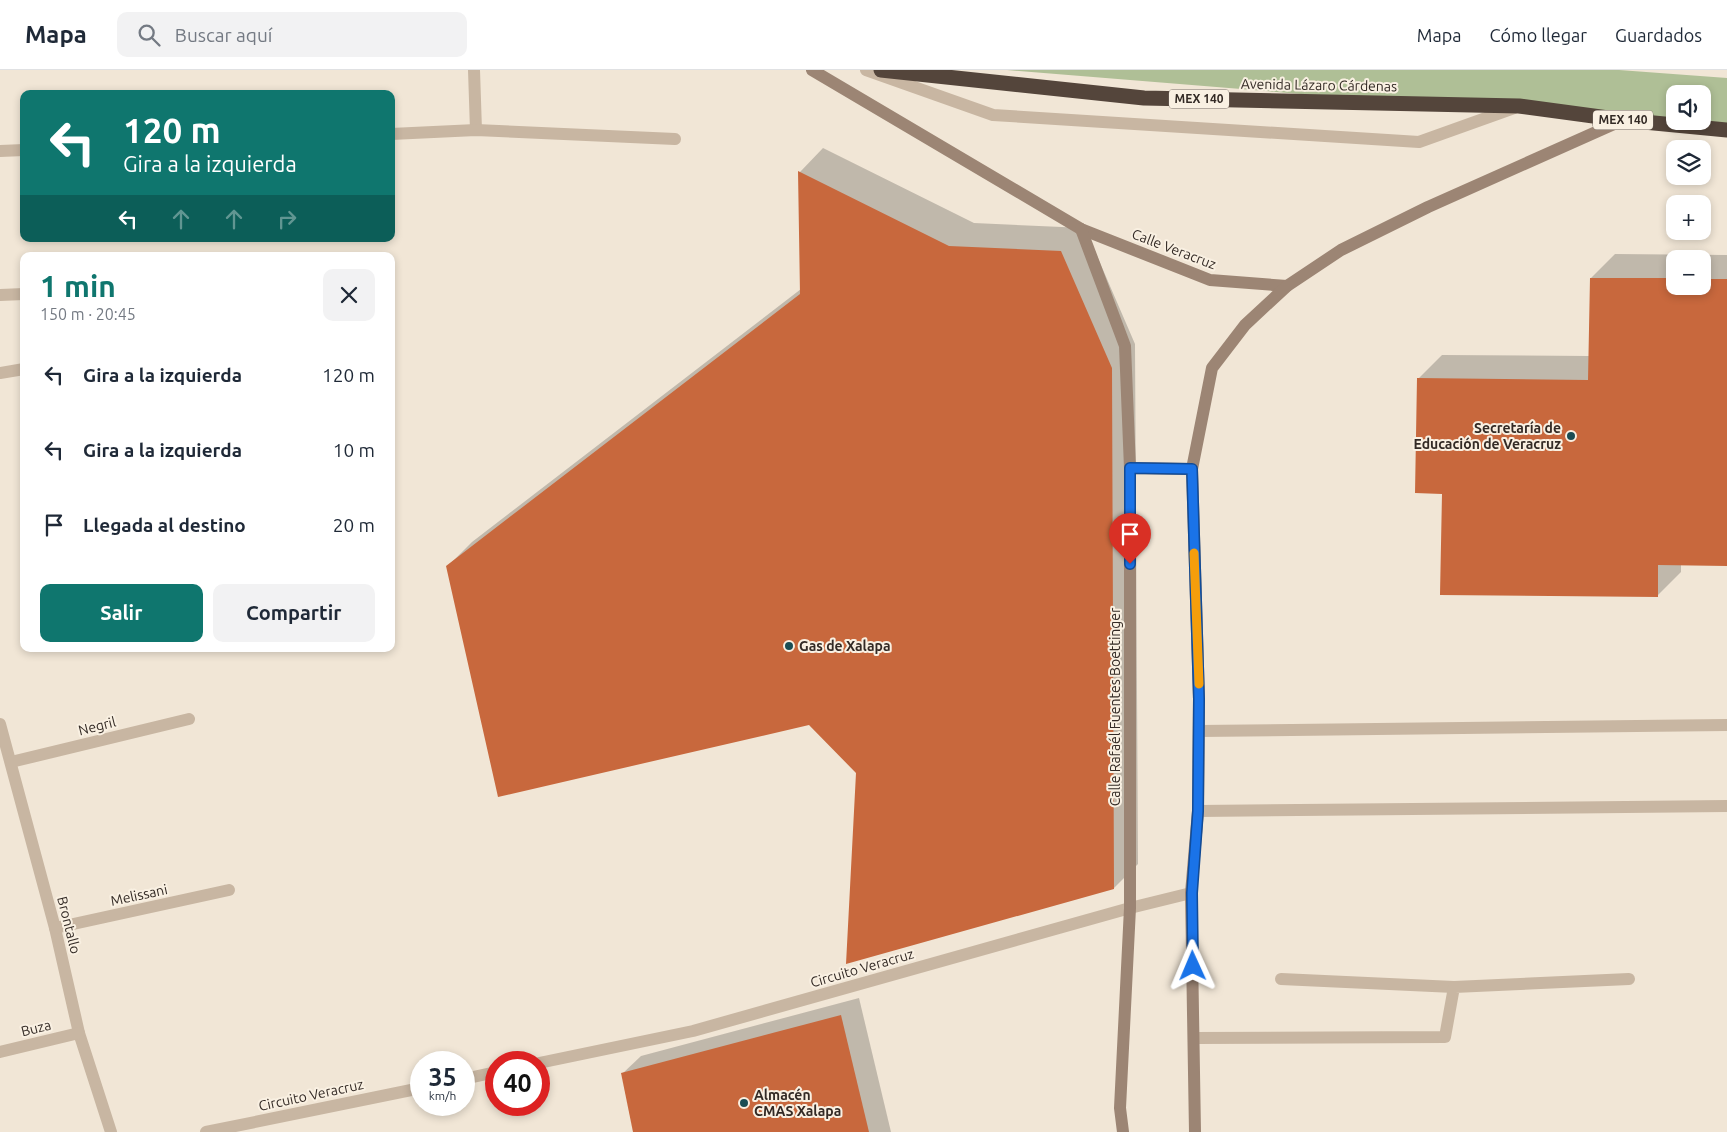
<!DOCTYPE html>
<html lang="es">
<head>
<meta charset="utf-8">
<style>
  :root { --surface:#fff; --page:#f2f2f3; --text:#1f2937; --muted:#747a83; --line:#e0e1e3; --accent:#0f766e }
  body { margin:0; font-family:Ubuntu,sans-serif; background:var(--page); color:var(--text); height:100vh; display:flex; flex-direction:column; font-size:19px; white-space:nowrap }
  * { box-sizing:border-box; margin:0 }
  p { font-size:16px; color:var(--muted) }
  .icon { flex:none; width:28px; height:28px; fill:none; stroke:currentColor; stroke-width:2; stroke-linecap:round; stroke-linejoin:round }
  .map { position:relative; flex:1; overflow:hidden }
  .sheet { position:absolute; left:20px; top:182px; width:375px; height:400px; display:flex; flex-direction:column; background:var(--surface); border-radius:10px; box-shadow:0 2px 8px #0003 }
  .sheet>* { flex:none }
  .hud { position:absolute; left:20px; top:20px; width:375px; height:152px; border-radius:10px; box-shadow:0 2px 8px #0003; background:#0f766e; color:#fff; overflow:hidden }
  .tools { position:absolute; left:1666px; top:15px; display:grid; gap:10px }
  .tools a { display:grid; place-items:center; width:45px; height:45px; border-radius:10px; background:var(--surface); box-shadow:0 2px 8px #0003; font-size:25px }
  .speed { position:absolute; left:410px; top:981px; display:flex; gap:10px; font-size:25px; font-weight:700; text-align:center }
  .speed>* { display:grid; place-content:center; width:65px; height:65px; border-radius:50%; background:var(--surface); box-shadow:0 2px 8px #0003; line-height:1 }
  .speed small { font-size:12px; font-weight:400 }
  .speed .limit { border:8px solid #d22; background:#fff; color:#111 }
  .pin { position:absolute; display:grid; place-items:center; width:42px; height:42px; color:#fff; margin:-51px -21px; border-radius:50% 50% 50% 0; rotate:-45deg; box-shadow:0 0 5px #0007 }
  .pin .icon { rotate:45deg }
  .me { position:absolute; width:55px; margin:-28px; rotate:359deg; stroke-linejoin:round; filter:drop-shadow(0 0 4px #0008) }
  .turn { display:flex; align-items:center; gap:18px; height:105px; padding:0 20px; font-size:22px }
  .turn .icon { width:65px; height:65px; stroke-width:2.5 }
  .turn b { display:block; font-size:35px; line-height:42px }
  .lanes { display:flex; align-items:center; height:48px; padding:0 20px; background:#0003; justify-content:center; gap:25px; direction:ltr }
  .lanes .off { opacity:.35 }
  .round { display:grid; place-items:center; flex:none; width:52px; height:52px; border-radius:10px; background:var(--page) }
  .headline { display:flex; align-items:center; justify-content:space-between; height:85px; padding:0 20px }
  h1 { font-size:30px; font-weight:700; line-height:38px; color:var(--accent) }
  .primary-button { display:flex; gap:10px; margin-top:auto; padding:10px 20px }
  .primary-button a { flex:1; height:58px; border-radius:10px; background:var(--accent); color:#fff; font-size:20px; font-weight:700; line-height:58px; text-align:center }
  .primary-button a+a { background:var(--page); color:var(--text) }
  ul { padding:0; list-style:none }
  li { display:flex; align-items:center; gap:15px; height:75px; padding:0 20px }
  li div { flex:1 }
  li b { display:block; font-size:19px }
  li em { font-style:normal }
  header { display:flex; align-items:center; gap:30px; box-sizing:border-box; height:70px; padding:0 25px; background:var(--surface); border-bottom:1px solid var(--line) }
  header strong { font-size:24px }
  nav { display:flex; gap:28px; margin-inline-start:auto; font-size:18px }
  .search { width:350px; height:45px; background:var(--page); display:flex; align-items:center; gap:12px; box-sizing:border-box; padding:0 18px; border-radius:10px; color:var(--muted); font-size:19px }
  .map>svg:first-child { display:block }
  .green { fill:#afbf96; fill-rule:evenodd }
  .shadow { fill:#0003; fill-rule:evenodd }
  .building { fill:#c8683d }
  .lines { fill:none; stroke-linecap:round; stroke-linejoin:round }
  .lane { stroke:#c8b6a2; stroke-width:12 }
  .street { stroke:#c8b6a2; stroke-width:12 }
  .secondary { stroke:#9c8574; stroke-width:12 }
  .highway { stroke:#54453b; stroke-width:15 }
  .route-casing { stroke:#114b97; stroke-width:12 }
  .route { stroke:#1a73e8; stroke-width:9 }
  .slow { stroke:#f59e0b; stroke-width:9 }
  .poi-dot { fill:#1a4d54; stroke:#f9f0e2; stroke-width:2 }
  .labels { text-anchor:middle; stroke-width:4; stroke-linejoin:round; paint-order:stroke }
  .shield { fill:#f9f0e2; stroke:#6e655e; stroke-width:1 }
  .shield-label { font-size:12px; font-weight:bold; fill:#332a25 }
  .street-label { font-size:14px; fill:#332a25; stroke:#f9f0e2 }
  .poi-label { font-size:14px; font-weight:bold; fill:#332a25; stroke:#f9f0e2; text-anchor:start }
</style>
</head>
<body>
<header>
<strong>Mapa</strong>
<div class="search"><svg class="icon" aria-label="search" viewBox="0 0 24 24"><circle cx="10" cy="10" r="6"/><path d="M15 15l6 6"/></svg>Buscar aquí</div>
<nav><a>Mapa</a><a>Cómo llegar</a><a>Guardados</a></nav>
</header>
<div class="map">
<svg width="1727" height="1062" viewBox="0 0 1727 1062">
  <rect width="100%" height="100%" fill="#f1e6d6"/>
  <path class="green" d="M 1007,0 L 1619,0 L 1727,8 L 1727,61 L 1572,46 ZM 1675,24 L 1702,24 L 1702,51 L 1675,51 Z"/>
  <g class="shadow">
    <polygon points="823,78 974,153 1085,158 1135,274 1138,794 1114,818 858,703 809,654 448,496 472,472 801,219 800,102"/>
    <path d="M 1615,184 L 1727,185 L 1727,494 L 1681,494 L 1681,502 L 1657,526 L 1443,422 L 1418,309 L 1442,285 L 1589,286 L 1591,208 ZM 1675,189 L 1702,189 L 1702,216 L 1675,216 Z"/>
    <polygon points="859,928 891,1062 634,1062 622,1004 641,986"/>
  </g>
  <g class="building">
    <polygon points="798,101 949,176 1061,181 1112,298 1114,819 846,894 856,703 809,655 498,727 446,496 800,224"/>
    <polygon points="1590,208 1675,208 1675,216 1702,216 1702,209 1727,209 1727,496 1658,495 1658,527 1440,525 1442,424 1415,423 1417,308 1588,310"/>
    <polygon points="841,945 869,1062 633,1062 621,1003"/>
  </g>
  <g class="lines">
    <g class="lane">
      <polyline points="474,0 476,60"/>
      <polyline points="866,0 993,45 1419,72 1514,38"/>
      <polyline points="391,64 476,60 675,69"/>
      <polyline points="0,81 24,80"/>
      <polyline points="0,225 24,224"/>
      <polyline points="0,303 24,299"/>
      <polyline points="1199,661 1727,655"/>
      <polyline points="1198,741 1727,736"/>
      <polyline points="1281,909 1454,917"/>
      <polyline points="1194,968 1445,967 1454,917 1629,909"/>
    </g>
    <g class="street">
      <polyline points="0,654 55,858 79,963 111,1062"/>
      <polyline points="11,692 189,649"/>
      <polyline points="55,858 229,820"/>
      <polyline points="0,982 79,963"/>
      <polyline points="539,993 693,961 1130,838 1191,823"/>
      <polyline points="464,1009 496,1002"/>
      <polyline points="206,1062 421,1018"/>
    </g>
    <g class="secondary">
      <polyline points="812,0 1081,159 1210,210 1287,216"/>
      <polyline points="1081,159 1125,276 1130,398 1130,838 1120,1038 1123,1062"/>
      <polyline points="1130,398 1192,399"/>
      <polyline points="1195,1062 1191,823 1198,741 1199,629 1192,399 1212,298 1245,255 1287,216 1341,180 1428,137 1623,50"/>
    </g>
    <polyline class="highway" points="881,0 1144,28 1519,36 1623,50 1727,60"/>
  </g>
  <g class="lines">
    <defs>
      <polyline id="route" points="1130,494 1130,398 1192,399 1199,629 1198,741 1192,823 1193,896"/>
    </defs>
    <use href="#route" class="route-casing"/>
    <use href="#route" class="route"/>
    <polyline class="slow" points="1194,483 1199,614"/>
  </g>
  <g class="poi-dot">
    <circle cx="1571" cy="366" r="5"/>
    <circle cx="789" cy="576" r="5"/>
    <circle cx="744" cy="1033" r="5"/>
  </g>
  <g class="labels">
    <g class="shield">
      <rect x="1169" y="19.5" width="60" height="19" rx="4"/>
      <rect x="1593" y="40.5" width="60" height="19" rx="4"/>
    </g>
    <g class="shield-label">
      <text x="1199" y="33">MEX 140</text>
      <text x="1623" y="54">MEX 140</text>
    </g>
    <g class="street-label">
      <text transform="translate(1319 15) rotate(1)" y="5">Avenida Lázaro Cárdenas</text>
      <text transform="translate(1174 179) rotate(21)" y="5">Calle Veracruz</text>
      <text transform="translate(1115 637) rotate(-90)" y="5">Calle Rafaél Fuentes Boettinger</text>
      <text transform="translate(97 656) rotate(-14)" y="5">Negril</text>
      <text transform="translate(139 825) rotate(-12)" y="5">Melissani</text>
      <text transform="translate(69 855) rotate(76)" y="5">Brontallo</text>
      <text transform="translate(862 898) rotate(-16)" y="5">Circuito Veracruz</text>
      <text transform="translate(36 958) rotate(-14)" y="5">Buza</text>
      <text transform="translate(311 1025) rotate(-12)" y="5">Circuito Veracruz</text>
    </g>
    <g class="poi-label">
      <text x="1561" y="363" text-anchor="end">Secretaría de<tspan x="1561" dy="16">Educación de Veracruz</tspan></text>
      <text x="799" y="581">Gas de Xalapa</text>
      <text x="754" y="1030">Almacén<tspan x="754" dy="16">CMAS Xalapa</tspan></text>
    </g>
  </g>
</svg>
<div class="tools">
<a><svg class="icon" aria-label="sound" viewBox="0 0 24 24"><path d="M4 9h4l5-4v14l-5-4H4zM17 9q2 3 0 6"/></svg></a>
<a><svg class="icon" aria-label="layers" viewBox="0 0 24 24"><path d="M12 4l9 5-9 5-9-5zM3 14l9 5 9-5"/></svg></a>
<a>+</a>
<a>−</a>
</div>
<div class="speed"><div>35<small>km/h</small></div><div class="limit">40</div></div>
<div class="pin" style="left:1130px;top:494px;background:#d93025"><svg class="icon" aria-label="arrive" viewBox="0 0 24 24"><path d="M6 21V4h12l-3 4 3 4H6"/></svg></div>
<svg class="me" style="left:1193px;top:896px" viewBox="-20 -20 40 40"><path d="M0-17L14 15 0 8-14 15z" fill="#1a73e8" stroke="#fff" stroke-width="4"/></svg>
<div class="hud">
<div class="turn"><svg class="icon" aria-label="left" viewBox="0 0 24 24"><path d="M17 20v-9H6M10 6l-5 5 5 5"/></svg><div><b>120 m</b>Gira a la izquierda</div></div>
<div class="lanes"><svg class="icon" aria-label="left" viewBox="0 0 24 24"><path d="M17 20v-9H6M10 6l-5 5 5 5"/></svg><svg class="icon off" aria-label="ahead" viewBox="0 0 24 24"><path d="M12 20V5M6 11l6-6 6 6"/></svg><svg class="icon off" aria-label="ahead" viewBox="0 0 24 24"><path d="M12 20V5M6 11l6-6 6 6"/></svg><svg class="icon off" aria-label="right" viewBox="0 0 24 24"><path d="M7 20v-9h11M14 6l5 5-5 5"/></svg></div>
</div>
<section class="sheet">
<div class="headline"><div><h1>1 min</h1><p>150 m · 20:45</p></div><a class="round"><svg class="icon" aria-label="close" viewBox="0 0 24 24"><path d="M6 6l12 12M18 6L6 18"/></svg></a></div>
<ul>
<li><svg class="icon" aria-label="left" viewBox="0 0 24 24"><path d="M17 20v-9H6M10 6l-5 5 5 5"/></svg><div><b>Gira a la izquierda</b></div><em>120 m</em></li>
<li><svg class="icon" aria-label="left" viewBox="0 0 24 24"><path d="M17 20v-9H6M10 6l-5 5 5 5"/></svg><div><b>Gira a la izquierda</b></div><em>10 m</em></li>
<li><svg class="icon" aria-label="arrive" viewBox="0 0 24 24"><path d="M6 21V4h12l-3 4 3 4H6"/></svg><div><b>Llegada al destino</b></div><em>20 m</em></li>
</ul>
<div class="primary-button"><a>Salir</a><a>Compartir</a></div>
</section>
</div>
</body>
</html>
